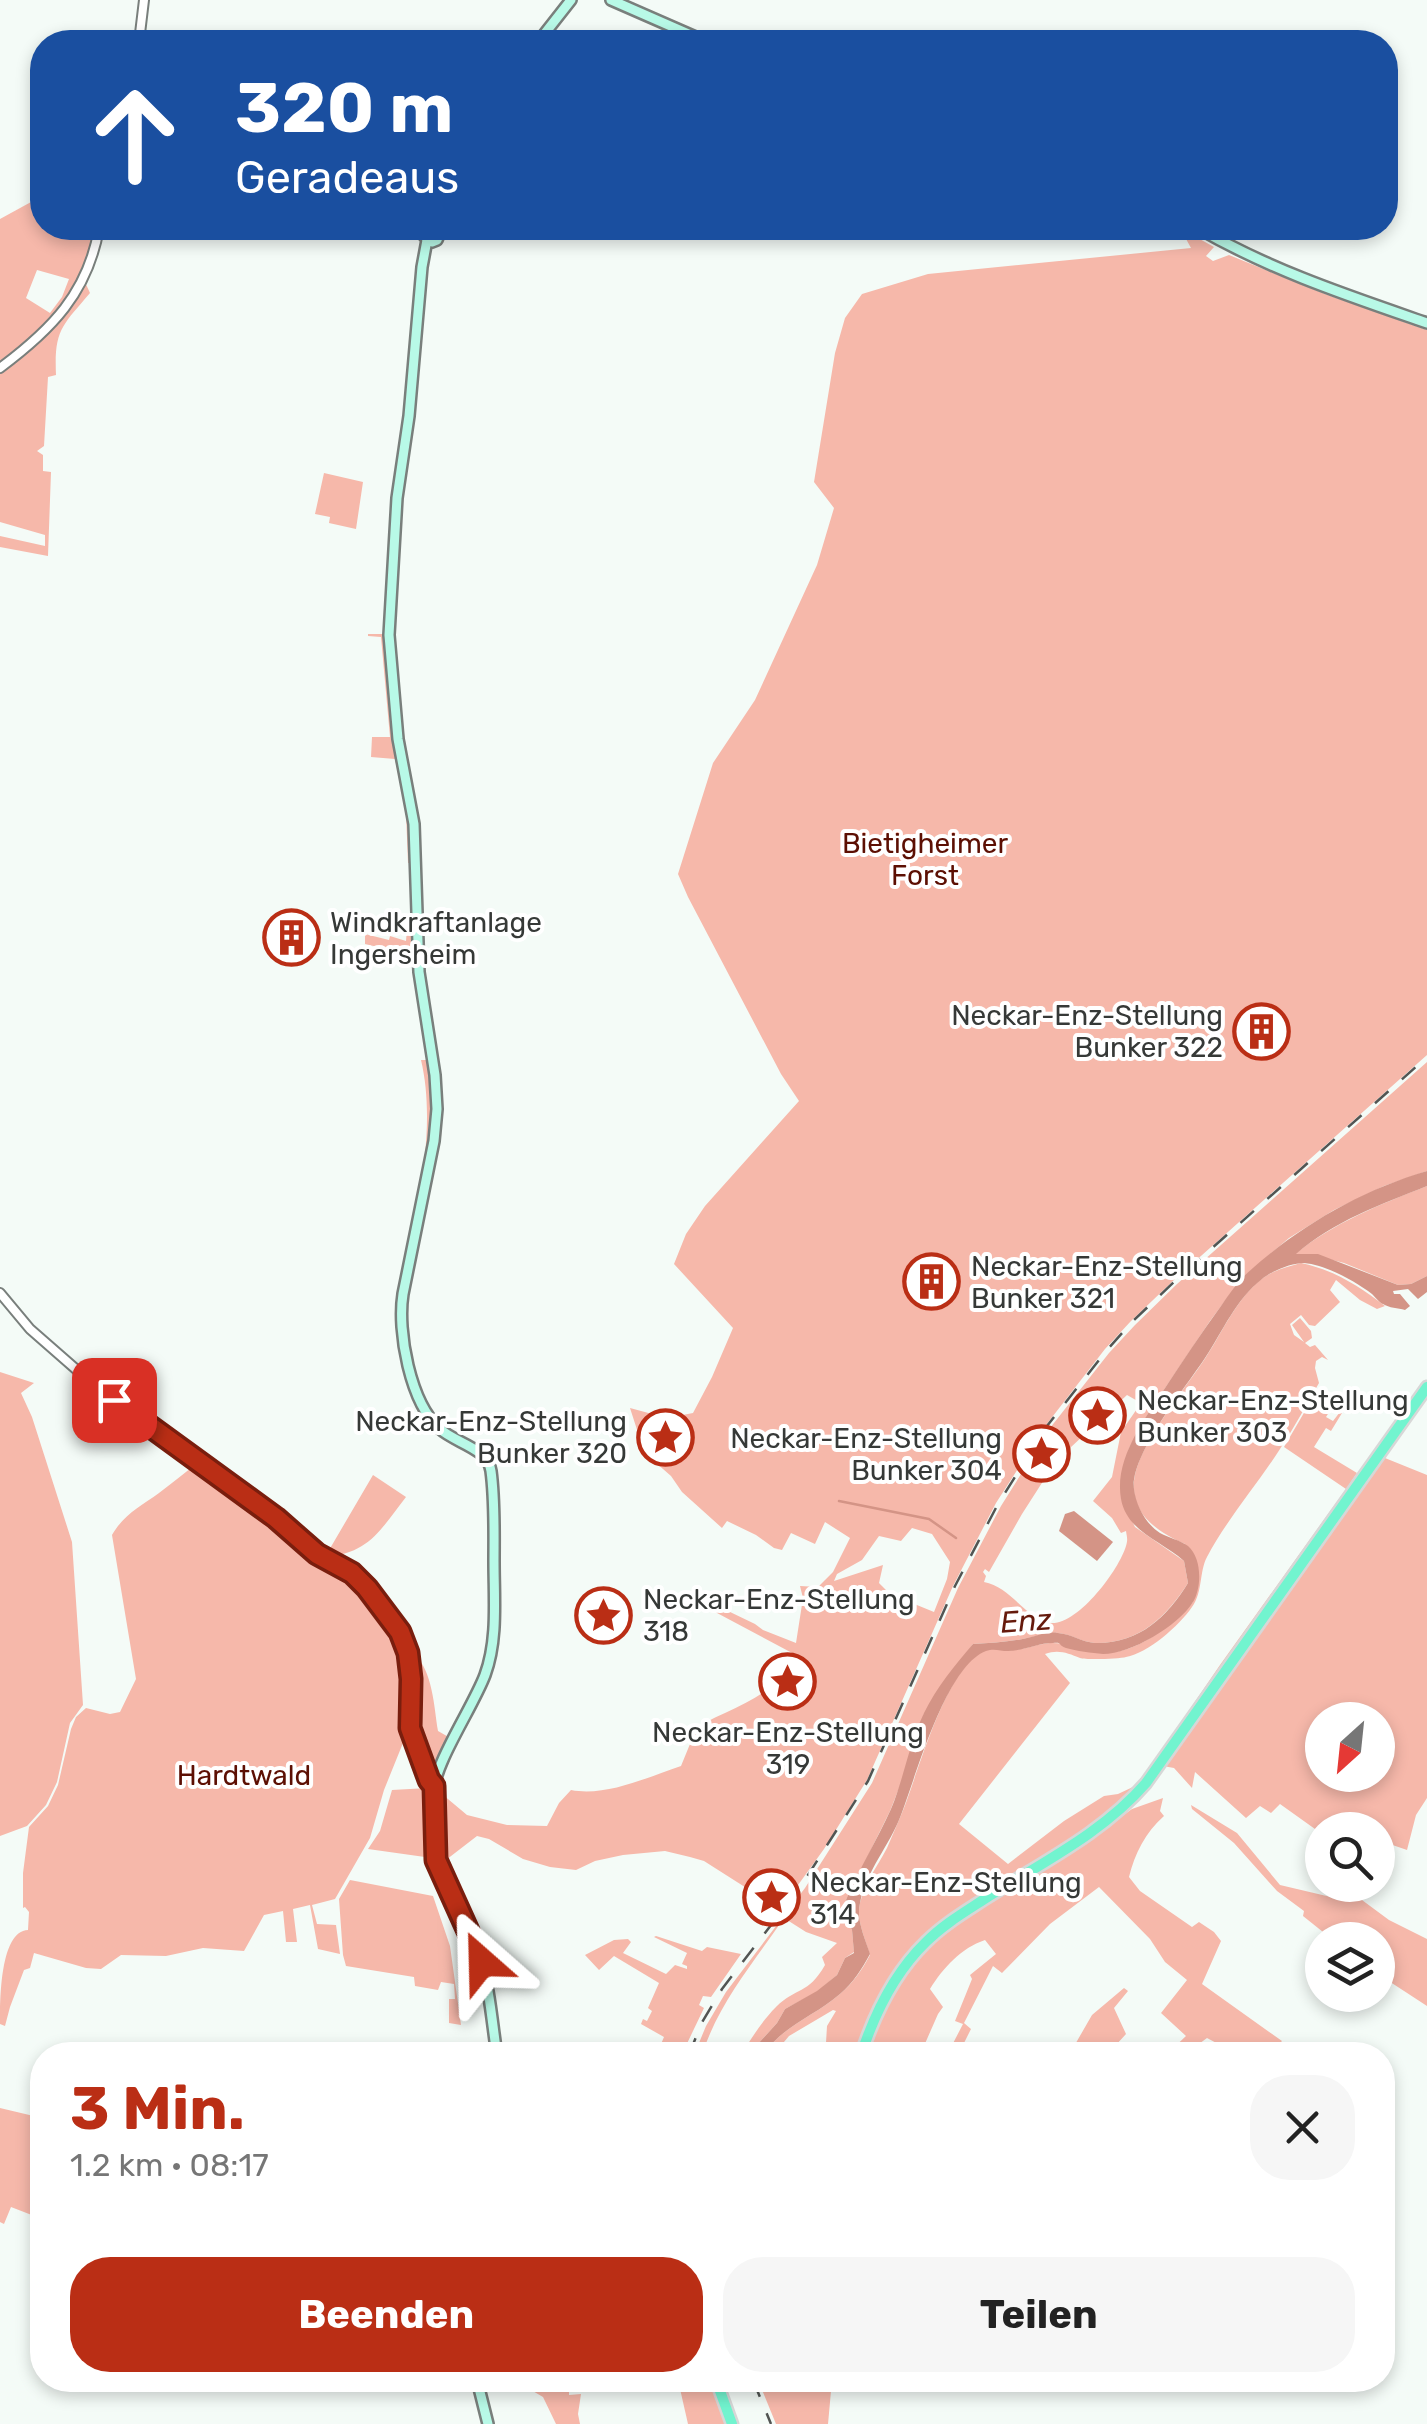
<!DOCTYPE html>
<html lang="de">
<head>
<meta charset="utf-8">
<style>
  :root { --surface:#fff; --page:#f6f6f6; --text:#222; --muted:#767676; --accent:#ba2e15 }
  body { margin:0; font-family:Rubik,sans-serif; background:var(--page); color:var(--text); height:100vh; display:flex; flex-direction:column; font-size:38px; white-space:nowrap }
  * { box-sizing:border-box; margin:0 }
  p { font-size:32px; color:var(--muted) }
  .icon { flex:none; width:55px; height:55px; fill:none; stroke:currentColor; stroke-width:2; stroke-linecap:round; stroke-linejoin:round }
  .map { position:relative; flex:1; overflow:hidden }
  .side { position:absolute; left:30px; top:2042px; width:1365px; height:350px; display:flex; flex-direction:column; background:var(--surface); border-radius:40px; box-shadow:0 5px 15px #0003 }
  .side>* { flex:none }
  .hud { position:absolute; left:30px; top:30px; width:1368px; height:210px; border-radius:40px; box-shadow:0 5px 15px #0003; background:#1a4fa0; color:#fff; overflow:hidden }
  .needle { width:65px; rotate:207deg }
  .tools { position:absolute; left:1305px; top:1702px; display:grid; gap:20px }
  .tools a { display:grid; place-items:center; width:90px; height:90px; border-radius:50%; background:var(--surface); box-shadow:0 5px 15px #0003; font-size:50px }
  .pin { position:absolute; display:grid; place-items:center; width:85px; height:85px; color:#fff; margin:-42px; border-radius:20px; box-shadow:0 5px 15px #0006 }
  .me { position:absolute; width:110px; margin:-55px; rotate:335deg; stroke-linejoin:round; filter:drop-shadow(0 0 8px #0008) }
  .turn { display:flex; align-items:center; gap:35px; height:210px; padding:0 40px; font-size:45px }
  .turn .icon { width:130px; height:130px; stroke-width:2.5 }
  .turn b { display:block; font-size:70px; line-height:85px }
  .round { display:grid; place-items:center; flex:none; width:105px; height:105px; border-radius:40px; background:var(--page) }
  .headline { display:flex; align-items:center; justify-content:space-between; height:170px; padding:0 40px }
  h1 { font-size:60px; font-weight:700; line-height:75px; color:var(--accent) }
  .primary-button { display:flex; gap:20px; margin-top:auto; padding:20px 40px }
  .primary-button a { flex:1; height:115px; border-radius:40px; background:var(--accent); color:#fff; font-size:40px; font-weight:700; line-height:115px; text-align:center }
  .primary-button a+a { background:var(--page); color:var(--text) }
  .map>svg:first-child { display:block }
  .green { fill:#f6b8aa; fill-rule:evenodd }
  .water { fill:#d49486 }
  .lines { fill:none; stroke-linecap:round; stroke-linejoin:round }
  .stream { stroke:#d49486; stroke-width:2.5 }
  .tertiary-casing { stroke:#797f7c; stroke-width:12 }
  .secondary-casing { stroke:#797f7c; stroke-width:14 }
  .primary-casing { stroke:#d7d7d7; stroke-width:15 }
  .tertiary { stroke:#fff; stroke-width:8 }
  .secondary { stroke:#b8f9e7; stroke-width:9 }
  .primary { stroke:#72f4cf; stroke-width:10 }
  .rail { stroke:#525553; stroke-width:2.5; stroke-dasharray:18 18; stroke-linecap:butt }
  .route-casing { stroke:#791e0e; stroke-width:25 }
  .route { stroke:#ba2e15; stroke-width:18 }
  .labels { text-anchor:middle; stroke-width:8; stroke-linejoin:round; paint-order:stroke }
  .park-label { font-size:28px; fill:#5c0f03; stroke:#fff }
  .poi-label { font-size:28px; fill:#363937; stroke:#fff; text-anchor:start }
  .water-label { font-size:30px; font-style:italic; fill:#661a0c; stroke:#fff }
</style>
</head>
<body>
<div class="map">
<svg width="1427" height="2424" viewBox="0 0 1427 2424">
  <rect width="100%" height="100%" fill="#f4fbf7"/>
  <g class="green">
    <path d="M 42,196 L 42,228 L 101,228 L 84,280 L 90,293 C 62,326 54,330 56,375 L 48,377 L 44,446 L 37,451 L 43,455 L 43,471 L 51,472 L 48,556 L 0,547 L 0,536 L 45,546 L 45,535 L 0,522 L 0,219 ZM 37,270 L 69,279 L 62,297 L 50,313 L 26,298 Z"/>
    <path d="M 1180,228 L 1214,247 L 1206,256 L 1213,261 L 1229,255 L 1325,294 L 1427,330 L 1427,1055 L 1174,1280 L 1131,1321 L 1105,1349 L 1046,1425 L 996,1503 L 953,1586 L 867,1780 L 824,1849 L 775,1917 L 759,1896 L 704,1861 L 690,1857 L 665,1851 L 623,1855 L 595,1861 L 576,1870 L 550,1867 L 523,1859 L 489,1839 L 477,1836 L 442,1863 L 439,1847 L 444,1832 L 443,1821 L 435,1807 L 436,1789 L 467,1815 L 507,1825 L 547,1826 L 559,1803 L 571,1790 C 606,1797 648,1777 681,1766 L 690,1744 L 688,1733 C 723,1708 779,1700 794,1654 L 702,1605 L 699,1601 L 701,1598 L 755,1624 L 763,1630 L 796,1643 L 803,1598 L 800,1586 L 818,1587 L 833,1572 L 850,1538 L 825,1522 L 815,1544 L 791,1533 L 782,1550 L 774,1548 L 756,1535 L 727,1521 L 722,1528 L 682,1492 L 671,1476 L 639,1448 L 640,1439 L 630,1408 L 667,1418 L 693,1413 L 712,1377 L 733,1328 L 674,1264 L 686,1234 L 705,1206 L 799,1101 L 781,1074 L 688,897 L 678,874 L 713,763 L 755,700 L 817,565 L 834,508 L 814,482 L 835,353 L 845,318 L 862,294 L 928,274 L 1191,248 ZM 912,1528 L 932,1534 L 950,1562 L 947,1579 L 934,1612 L 890,1594 L 879,1583 L 883,1565 L 834,1581 L 837,1574 L 862,1560 L 879,1536 L 901,1541 Z"/>
    <polygon points="324,473 363,482 356,529 329,523 330,517 315,514"/>
    <path d="M 368,634 L 386,634 L 396,702 L 400,702 C 406,755 416,806 422,858 L 419,858 L 424,992 L 441,1087 L 442,1115 L 441,1137 L 399,1304 C 412,1228 439,1136 421,1060 L 429,1060 L 415,956 L 365,944 L 365,934 L 389,940 L 390,936 L 406,941 L 407,929 L 414,930 L 413,863 L 408,863 L 406,813 L 395,759 L 371,757 L 372,737 L 390,737 L 381,637 L 368,636 Z"/>
    <path d="M 1427,1062 L 1427,1171 L 1384,1186 L 1334,1210 L 1289,1238 L 1242,1278 L 1210,1321 L 1149,1412 L 1129,1448 L 1121,1498 L 1135,1527 L 1184,1561 L 1188,1583 C 1166,1617 1139,1644 1095,1643 C 1082,1642 1070,1634 1058,1633 C 1048,1632 1037,1637 1027,1638 C 1010,1642 991,1643 973,1644 L 924,1714 L 911,1748 L 905,1773 L 890,1811 L 846,1900 L 845,1915 L 852,1930 L 854,1952 L 845,1958 L 837,1975 L 817,1992 L 785,2009 L 777,2023 L 748,2055 L 741,2055 C 751,2039 762,2021 776,2007 C 796,1987 808,1995 825,1965 L 822,1957 L 837,1943 L 806,1932 L 784,1918 C 754,1962 718,2004 702,2055 L 694,2055 L 706,2026 L 726,1992 L 805,1888 L 872,1783 L 958,1588 L 1001,1506 L 1050,1428 L 1109,1353 L 1135,1325 L 1177,1284 ZM 1127,1395 L 1141,1403 L 1121,1432 L 1112,1477 L 1093,1501 L 1112,1518 L 1121,1533 L 1126,1531 C 1127,1538 1128,1539 1126,1546 C 1119,1570 1078,1625 1051,1623 C 1028,1622 1012,1587 984,1582 L 986,1576 L 983,1572 L 985,1569 L 989,1572 L 1022,1514 L 1056,1461 Z"/>
    <path d="M 1427,1186 L 1427,1276 L 1411,1284 L 1398,1285 L 1344,1263 L 1309,1254 L 1294,1255 C 1333,1223 1381,1204 1427,1186 Z"/>
    <path d="M 1301,1263 C 1334,1270 1359,1286 1385,1306 L 1377,1309 L 1360,1300 L 1336,1280 L 1330,1290 L 1340,1302 L 1315,1326 L 1309,1325 L 1301,1315 L 1290,1324 L 1294,1335 L 1304,1342 L 1292,1325 L 1300,1318 L 1311,1331 L 1312,1338 L 1305,1343 L 1310,1347 L 1315,1345 L 1328,1360 L 1322,1357 L 1316,1361 L 1315,1368 L 1319,1383 C 1306,1405 1294,1428 1280,1449 C 1257,1485 1227,1519 1207,1557 C 1199,1572 1203,1592 1192,1607 C 1179,1626 1148,1653 1126,1657 C 1120,1659 1085,1660 1080,1658 C 1068,1653 1058,1649 1045,1654 L 1070,1683 L 959,1824 L 1008,1864 L 1064,1821 L 1104,1796 L 1118,1794 L 1135,1786 L 1149,1769 L 1220,1665 L 1346,1489 L 1284,1447 L 1315,1394 L 1333,1406 L 1326,1417 L 1333,1421 L 1340,1412 L 1342,1413 L 1331,1431 L 1326,1428 L 1314,1447 L 1357,1473 L 1347,1488 L 1351,1491 L 1153,1772 L 1114,1812 L 914,1950 L 857,2055 L 850,2055 L 851,2049 L 826,2043 L 827,2026 L 836,2011 L 833,2010 L 789,2036 L 773,2055 L 763,2055 C 782,2026 815,2016 840,1994 C 853,1983 862,1970 870,1955 C 865,1938 856,1920 860,1903 C 865,1882 877,1867 887,1848 C 891,1839 895,1829 899,1820 C 916,1784 946,1657 990,1649 C 997,1648 1005,1651 1013,1650 C 1025,1649 1038,1644 1050,1643 C 1064,1642 1081,1650 1095,1652 C 1134,1658 1168,1627 1193,1602 L 1185,1544 C 1160,1533 1132,1516 1134,1484 C 1135,1448 1186,1388 1206,1357 C 1223,1331 1235,1302 1259,1281 C 1271,1271 1286,1267 1301,1263 Z"/>
    <polygon points="0,1372 34,1383 21,1393 32,1417 72,1542 83,1705 70,1723 57,1782 46,1805 27,1826 0,1836"/>
    <path d="M 1380,1456 L 1427,1475 L 1427,1798 L 1416,1815 L 1407,1850 L 1378,1840 L 1378,1830 L 1322,1830 L 1322,1834 L 1280,1804 L 1271,1813 L 1260,1806 L 1246,1818 L 1195,1772 L 1192,1788 L 1174,1768 L 1163,1766 ZM 1322,1720 L 1378,1720 L 1378,1775 L 1322,1775 Z"/>
    <path d="M 197,1463 L 355,1579 L 367,1591 L 395,1631 L 407,1657 L 408,1707 L 405,1738 L 384,1790 L 370,1838 L 335,1899 L 312,1905 L 317,1924 L 336,1925 L 340,1954 L 318,1949 L 310,1905 L 293,1909 L 297,1942 L 286,1942 L 283,1911 L 264,1915 L 244,1951 L 203,1948 L 166,1956 L 121,1955 L 101,1969 L 86,1968 L 34,1953 L 30,1968 L 24,1970 L 10,2007 L 5,2026 L 0,2024 C 0,2000 0,1931 28,1930 L 29,1912 L 25,1907 L 23,1908 L 23,1873 L 29,1827 L 48,1806 L 58,1785 L 71,1729 L 76,1717 L 86,1708 L 110,1714 L 120,1712 L 136,1679 L 112,1535 C 124,1514 140,1507 159,1493 C 172,1483 185,1473 197,1463 Z"/>
    <path d="M 373,1475 L 406,1497 C 380,1530 370,1553 325,1557 Z"/>
    <path d="M 414,1654 C 433,1671 434,1707 438,1731 L 452,1739 L 435,1777 L 431,1779 L 414,1733 L 418,1731 Z"/>
    <polygon points="428,1788 432,1858 368,1849 380,1831 392,1790"/>
    <path d="M 1163,1798 L 1160,1811 L 1164,1816 C 1145,1833 1135,1853 1129,1877 L 1140,1891 L 1192,1927 L 1199,1922 L 1214,1932 L 1221,1941 L 1202,1984 L 1282,2041 L 1269,2055 L 1239,2055 L 1207,2038 L 1184,2055 L 1166,2055 L 1186,2036 L 1161,2013 L 1187,1980 L 1165,1962 L 1150,1939 L 1099,1887 L 1050,1924 L 1002,1973 L 993,1966 L 964,2023 L 971,2029 L 958,2055 L 947,2055 L 963,2024 L 955,2021 L 972,1979 L 970,1975 L 996,1954 L 985,1940 C 961,1948 943,1968 930,1989 L 943,2007 L 938,2014 L 920,2055 L 867,2055 L 878,2022 L 894,1992 L 913,1964 L 942,1934 L 1077,1848 L 1132,1809 Z"/>
    <polygon points="1191,1805 1237,1833 1280,1885 1335,1898 1343,1886 1389,1920 1427,1939 1427,2006 1378,1974 1378,1940 1333,1940 1303,1916 1304,1911 1277,1891 1234,1843 1192,1809"/>
    <polygon points="350,1880 433,1896 450,1946 461,2025 449,2023 449,1999 455,1999 454,1984 441,1982 438,1990 415,1986 414,1977 346,1966 343,1955 339,1899"/>
    <polygon points="656,1936 702,1951 707,1947 741,1954 711,1997 703,1996 699,2005 704,2008 682,2054 689,2048 687,2055 668,2055 670,2050 661,2044 664,2037 641,2024 643,2019 647,2021 652,2011 648,2008 659,1983 614,1956 599,1970 585,1955 614,1940 628,1939 631,1942 623,1953 666,1974 675,1965 687,1969 687,1966 682,1964 687,1953 654,1937"/>
    <polygon points="1124,1988 1128,1991 1114,2008 1126,2034 1115,2046 1114,2055 1069,2055 1092,2015"/>
    <polygon points="0,2108 42,2118 42,2219 11,2207 4,2224 0,2222"/>
    <polygon points="514,2380 569,2381 569,2395 581,2394 578,2414 580,2424 556,2424 543,2397"/>
    <polygon points="678,2380 712,2380 726,2424 688,2424"/>
    <polygon points="758,2380 832,2380 828,2424 776,2424"/>
  </g>
  <g class="water">
    <path d="M 1427,1171 L 1427,1186 C 1382,1204 1332,1222 1296,1254 L 1318,1254 L 1398,1285 L 1411,1284 L 1427,1276 L 1427,1292 L 1418,1299 L 1408,1289 L 1393,1291 L 1394,1294 L 1400,1294 L 1410,1306 L 1405,1310 C 1398,1308 1389,1308 1383,1304 C 1380,1303 1375,1297 1372,1294 C 1355,1281 1326,1265 1304,1263 C 1291,1263 1272,1271 1262,1279 C 1236,1299 1223,1331 1205,1358 C 1186,1387 1130,1455 1134,1489 C 1136,1506 1146,1524 1160,1533 C 1169,1538 1180,1540 1188,1546 C 1202,1558 1202,1587 1193,1602 C 1178,1626 1131,1654 1103,1654 C 1092,1653 1076,1651 1066,1648 C 1057,1645 1063,1642 1053,1643 C 1038,1643 1023,1651 1008,1651 C 1000,1651 994,1648 986,1651 C 946,1666 916,1776 901,1815 C 890,1845 866,1871 860,1903 C 856,1920 865,1938 870,1954 C 862,1969 853,1983 840,1994 C 815,2016 782,2026 763,2055 L 748,2055 L 777,2023 L 785,2009 L 817,1991 L 837,1975 L 845,1958 L 854,1953 L 852,1930 L 845,1915 L 846,1900 C 859,1869 877,1840 891,1809 C 904,1778 909,1744 924,1713 C 937,1687 954,1666 973,1644 C 992,1643 1010,1642 1027,1638 C 1037,1636 1048,1631 1058,1633 C 1071,1634 1082,1642 1095,1643 C 1139,1644 1167,1617 1188,1583 L 1184,1561 C 1162,1541 1127,1532 1121,1499 C 1114,1459 1144,1420 1165,1388 C 1183,1361 1201,1333 1221,1306 C 1228,1296 1235,1285 1244,1276 C 1296,1228 1359,1191 1427,1171 Z"/>
    <polygon points="1074,1511 1113,1542 1097,1561 1059,1531 1065,1514"/>
  </g>
  <g class="lines">
    <polyline class="stream" points="839,1501 929,1519 956,1538"/>
    <defs>
      <g id="tertiary">
        <polyline points="139,42 144,0"/>
        <path d="M 0,368 C 51,330 88,293 99,228"/>
        <polyline points="0,1293 30,1329 94,1385 149,1427 183,1449 276,1518 317,1554 352,1573 367,1587 399,1633 408,1653 411,1679 411,1728 429,1781 434,1786"/>
      </g>
      <g id="secondary">
        <polyline points="611,0 707,42"/>
        <polyline points="538,42 571,0"/>
        <polyline points="428,228 424,236 432,242 437,240 439,235 435,228"/>
        <path d="M 1198,228 C 1270,270 1349,296 1427,323"/>
        <path d="M 427,240 L 422,267 L 409,416 L 397,498 L 389,635 L 398,739 L 414,824 L 419,972 L 435,1075 L 437,1109 L 434,1141 L 403,1294 C 397,1331 410,1403 440,1429 C 455,1443 488,1448 491,1471 C 495,1501 494,1532 494,1562 C 494,1599 498,1640 485,1675 C 473,1707 435,1762 433,1793 C 431,1816 431,1846 438,1868 C 450,1899 470,1926 480,1958 C 490,1989 492,2023 497,2055"/>
        <polyline points="477,2380 488,2424"/>
      </g>
      <g id="primary">
        <path d="M 861,2055 C 875,2012 894,1973 926,1942 C 943,1925 963,1913 983,1900 C 1039,1864 1102,1834 1146,1783 L 1427,1387"/>
        <polyline points="716,2380 732,2424"/>
      </g>
    </defs>
    <use href="#tertiary" class="tertiary-casing"/>
    <use href="#secondary" class="secondary-casing"/>
    <use href="#primary" class="primary-casing"/>
    <use href="#tertiary" class="tertiary"/>
    <use href="#secondary" class="secondary"/>
    <use href="#primary" class="primary"/>
    <g class="rail">
      <polyline points="689,2055 701,2024 722,1989 801,1886 868,1781 955,1586 998,1504 1047,1426 1107,1350 1132,1322 1175,1281 1427,1057"/>
      <polyline points="753,2380 771,2424"/>
    </g>
  </g>
  <g class="lines">
    <defs>
      <polyline id="route" points="114,1400 276,1518 317,1554 352,1573 367,1588 400,1632 408,1653 411,1679 410,1728 429,1780 434,1786 436,1860 482,1962"/>
    </defs>
    <use href="#route" class="route-casing"/>
    <use href="#route" class="route"/>
  </g>
  <defs>
    <symbol id="building-ring" viewBox="-11 -11 22 22"><circle r="9.5" fill="#fff" stroke="#ba2e15" stroke-width="1.5"/><path d="M-4-6H4V6H1V3H-1V6H-4ZM-2.5-4.3h1.7v1.8h-1.7ZM.8-4.3h1.7v1.8H.8ZM-2.5-1h1.7V.8h-1.7ZM.8-1h1.7V.8H.8Z" fill="#ba2e15"/></symbol>
    <symbol id="sight-ring" viewBox="-11 -11 22 22"><circle r="9.5" fill="#fff" stroke="#ba2e15" stroke-width="1.5"/><path d="M0-6L1.8-2.2L6-1.7L2.9 1.2L3.7 5.4L0 3.3L-3.7 5.4L-2.9 1.2L-6-1.7L-1.8-2.2Z" fill="#ba2e15"/></symbol>
  </defs>
  <g fill-rule="evenodd">
    <use href="#building-ring" x="260" y="906" width="63" height="63"/>
    <use href="#building-ring" x="1230" y="1000" width="63" height="63"/>
    <use href="#building-ring" x="900" y="1250" width="63" height="63"/>
    <use href="#sight-ring" x="1066" y="1384" width="63" height="63"/>
    <use href="#sight-ring" x="634" y="1406" width="63" height="63"/>
    <use href="#sight-ring" x="1010" y="1422" width="63" height="63"/>
    <use href="#sight-ring" x="572" y="1584" width="63" height="63"/>
    <use href="#sight-ring" x="756" y="1650" width="63" height="63"/>
    <use href="#sight-ring" x="740" y="1866" width="63" height="63"/>
  </g>
  <g class="labels">
    <g class="park-label">
      <text x="925" y="853">Bietigheimer<tspan x="925" dy="32">Forst</tspan></text>
      <text x="244" y="1785">Hardtwald</text>
    </g>
    <g class="poi-label">
      <text x="330" y="932">Windkraftanlage<tspan x="330" dy="32">Ingersheim</tspan></text>
      <text x="1223" y="1025" text-anchor="end">Neckar-Enz-Stellung<tspan x="1223" dy="32">Bunker 322</tspan></text>
      <text x="971" y="1276">Neckar-Enz-Stellung<tspan x="971" dy="32">Bunker 321</tspan></text>
      <text x="1137" y="1410">Neckar-Enz-Stellung<tspan x="1137" dy="32">Bunker 303</tspan></text>
      <text x="627" y="1431" text-anchor="end">Neckar-Enz-Stellung<tspan x="627" dy="32">Bunker 320</tspan></text>
      <text x="1002" y="1448" text-anchor="end">Neckar-Enz-Stellung<tspan x="1002" dy="32">Bunker 304</tspan></text>
      <text x="643" y="1609">Neckar-Enz-Stellung<tspan x="643" dy="32">318</tspan></text>
      <text x="788" y="1742" text-anchor="middle">Neckar-Enz-Stellung<tspan x="788" dy="32">319</tspan></text>
      <text x="810" y="1892">Neckar-Enz-Stellung<tspan x="810" dy="32">314</tspan></text>
    </g>
    <g class="water-label">
      <text transform="translate(1026 1621) rotate(-4)" y="10">Enz</text>
    </g>
  </g>
</svg>
<div class="tools">
<a><svg class="needle" viewBox="-14 -14 28 28"><path d="M0-13l5 13h-10z" fill="#e53935"/><path d="M0 13l5-13h-10z" fill="#767676"/></svg></a>
<a><svg class="icon" aria-label="search" viewBox="0 0 24 24"><circle cx="10" cy="10" r="6"/><path d="M15 15l6 6"/></svg></a>
<a><svg class="icon" aria-label="layers" viewBox="0 0 24 24"><path d="M12 4l9 5-9 5-9-5zM3 14l9 5 9-5"/></svg></a>
</div>
<div class="pin" style="left:114px;top:1400px;background:#d93025"><svg class="icon" aria-label="arrive" viewBox="0 0 24 24"><path d="M6 21V4h12l-3 4 3 4H6"/></svg></div>
<svg class="me" style="left:482px;top:1962px" viewBox="-20 -20 40 40"><path d="M0-17L14 15 0 8-14 15z" fill="#ba2e15" stroke="#fff" stroke-width="4"/></svg>
<div class="hud">
<div class="turn"><svg class="icon" aria-label="ahead" viewBox="0 0 24 24"><path d="M12 20V5M6 11l6-6 6 6"/></svg><div><b>320 m</b>Geradeaus</div></div>
</div>
<section class="side">
<div class="headline"><div><h1>3 Min.</h1><p>1.2 km · 08:17</p></div><a class="round"><svg class="icon" aria-label="close" viewBox="0 0 24 24"><path d="M6 6l12 12M18 6L6 18"/></svg></a></div>
<div class="primary-button"><a>Beenden</a><a>Teilen</a></div>
</section>
</div>
</body>
</html>
